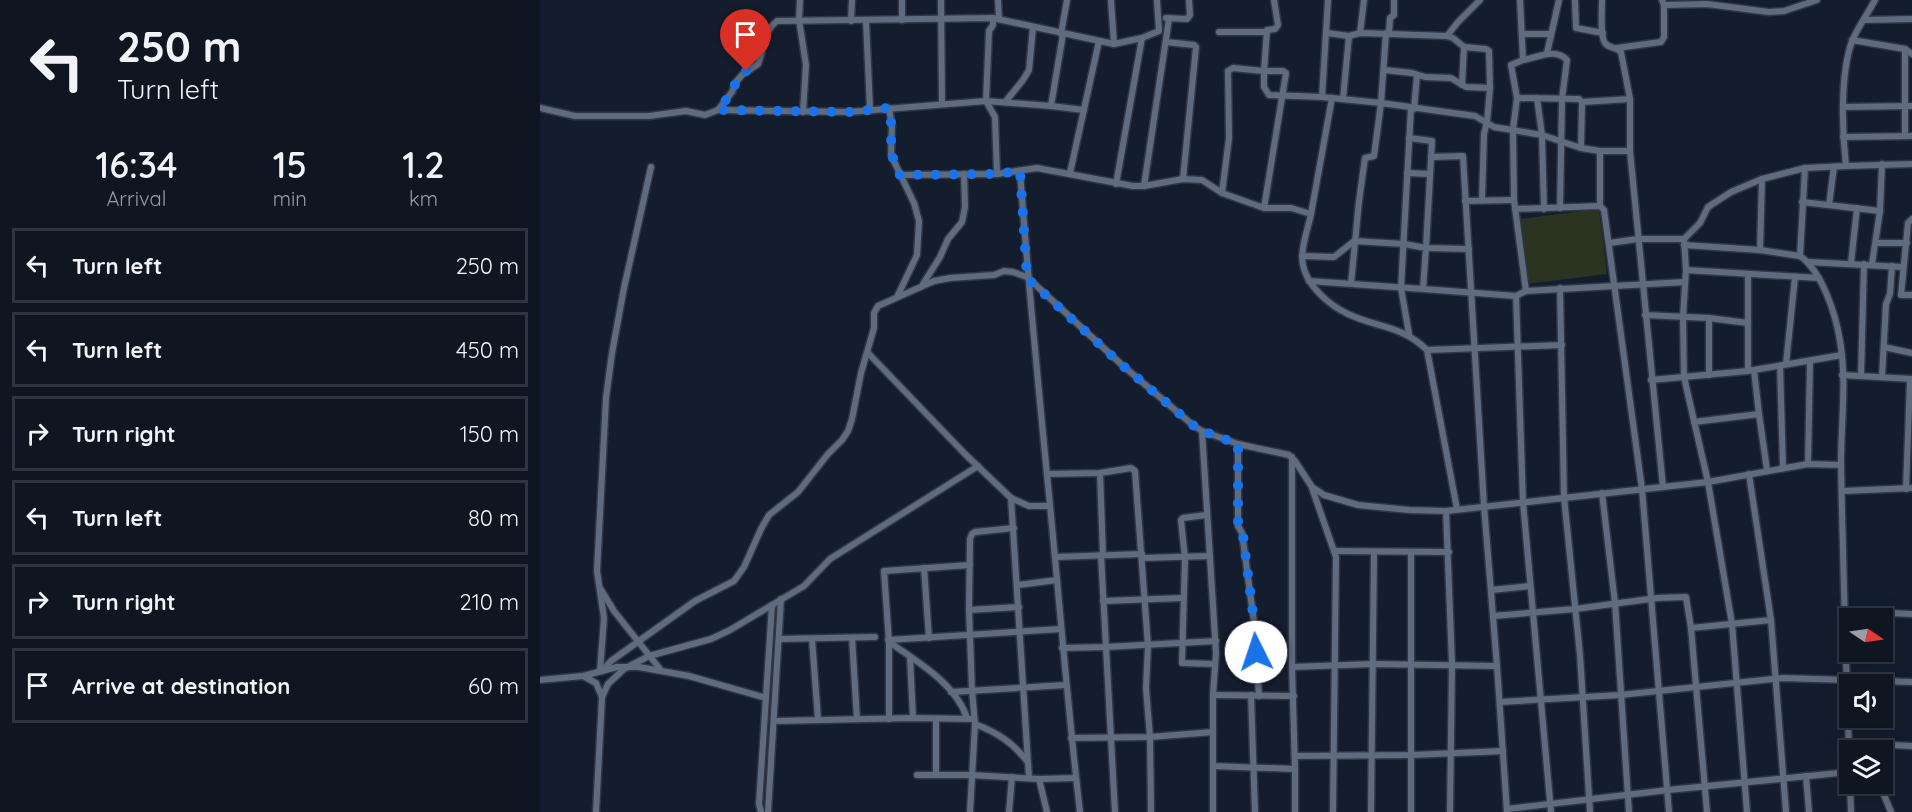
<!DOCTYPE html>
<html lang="en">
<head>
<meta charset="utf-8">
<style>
  :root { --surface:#0f1622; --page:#181f2a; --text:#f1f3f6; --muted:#9b9fa5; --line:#2f3540 }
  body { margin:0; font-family:Quicksand,sans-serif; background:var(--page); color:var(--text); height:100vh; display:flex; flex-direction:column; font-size:22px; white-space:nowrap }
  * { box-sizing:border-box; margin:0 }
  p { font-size:20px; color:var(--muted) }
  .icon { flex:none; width:33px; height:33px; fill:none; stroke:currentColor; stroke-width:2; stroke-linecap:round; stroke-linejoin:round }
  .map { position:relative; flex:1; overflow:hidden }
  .details { display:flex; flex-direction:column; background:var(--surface); width:540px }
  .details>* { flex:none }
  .banner { background:#0f1622; color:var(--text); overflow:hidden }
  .needle { width:39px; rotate:103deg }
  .buttons { position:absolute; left:1299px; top:608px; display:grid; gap:12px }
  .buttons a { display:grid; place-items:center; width:54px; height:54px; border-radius:0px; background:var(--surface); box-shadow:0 6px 24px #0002,0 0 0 2px var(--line); font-size:30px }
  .pin { position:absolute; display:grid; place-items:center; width:51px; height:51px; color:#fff; margin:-62px -26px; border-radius:50% 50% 50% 0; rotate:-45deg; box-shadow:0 0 6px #0007 }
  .pin .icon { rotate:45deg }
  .me { position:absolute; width:66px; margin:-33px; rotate:356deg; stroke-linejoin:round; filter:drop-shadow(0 0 4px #0008) }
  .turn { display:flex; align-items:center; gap:21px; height:126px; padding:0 18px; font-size:27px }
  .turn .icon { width:78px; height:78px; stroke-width:2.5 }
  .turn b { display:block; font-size:42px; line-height:51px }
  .eta { display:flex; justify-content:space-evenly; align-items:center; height:102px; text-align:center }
  .eta b { font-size:36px; font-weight:600; line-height:42px }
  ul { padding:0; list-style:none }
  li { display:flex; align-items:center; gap:18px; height:75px; margin:0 12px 9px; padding:0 6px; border:3px solid var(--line); border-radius:0px }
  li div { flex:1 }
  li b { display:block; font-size:22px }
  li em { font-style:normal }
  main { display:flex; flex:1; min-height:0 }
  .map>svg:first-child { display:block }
  .green { fill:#2b3421 }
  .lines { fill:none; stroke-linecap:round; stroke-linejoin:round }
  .minor-casing { stroke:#313644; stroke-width:9 }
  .minor { stroke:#5f6b7f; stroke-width:6 }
  .route { stroke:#1a73e8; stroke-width:10; stroke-dasharray:0 18 }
</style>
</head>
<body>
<main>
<section class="details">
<div class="banner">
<div class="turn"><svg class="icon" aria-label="left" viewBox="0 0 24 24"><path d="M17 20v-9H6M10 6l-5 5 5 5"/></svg><div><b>250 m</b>Turn left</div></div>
</div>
<div class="eta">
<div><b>16:34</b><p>Arrival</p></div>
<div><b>15</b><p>min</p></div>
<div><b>1.2</b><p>km</p></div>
</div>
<ul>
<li><svg class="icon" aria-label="left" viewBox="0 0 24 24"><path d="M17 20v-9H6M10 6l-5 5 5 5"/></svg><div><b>Turn left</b></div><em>250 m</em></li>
<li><svg class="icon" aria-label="left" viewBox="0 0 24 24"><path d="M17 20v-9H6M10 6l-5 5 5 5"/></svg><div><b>Turn left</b></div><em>450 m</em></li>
<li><svg class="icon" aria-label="right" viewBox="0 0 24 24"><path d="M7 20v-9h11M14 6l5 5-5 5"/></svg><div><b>Turn right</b></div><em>150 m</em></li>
<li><svg class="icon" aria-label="left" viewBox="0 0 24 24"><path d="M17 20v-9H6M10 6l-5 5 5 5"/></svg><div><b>Turn left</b></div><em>80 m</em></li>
<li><svg class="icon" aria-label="right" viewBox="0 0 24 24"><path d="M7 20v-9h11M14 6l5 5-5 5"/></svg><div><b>Turn right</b></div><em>210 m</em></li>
<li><svg class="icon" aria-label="arrive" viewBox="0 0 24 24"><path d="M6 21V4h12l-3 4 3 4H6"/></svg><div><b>Arrive at destination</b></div><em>60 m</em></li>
</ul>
</section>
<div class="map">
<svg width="1372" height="812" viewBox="0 0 1372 812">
  <rect width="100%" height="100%" fill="#141d2e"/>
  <polygon class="green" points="1059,209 1067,274 987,284 980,219"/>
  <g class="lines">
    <defs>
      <g id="minor">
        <polyline points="260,0 259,20 266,65 263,112"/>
        <polyline points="362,0 362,20"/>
        <polyline points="401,0 402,104"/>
        <polyline points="458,0 459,19"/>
        <polyline points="571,0 574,44"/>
        <polyline points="1035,0 1036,28 1063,33"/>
        <path d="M 1062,0 C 1062,9 1060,37 1065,43 C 1069,49 1076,46 1081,52 L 1090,99 L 1090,151 L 1123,487"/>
        <polyline points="1122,0 1124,5 1167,4 1229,12 1244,11 1277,0"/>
        <polyline points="453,18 453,25 449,31 446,101 455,117 457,174"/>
        <polyline points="626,18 647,19 650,15 649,0"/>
        <polyline points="1324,20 1372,19"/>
        <polyline points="311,21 312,0"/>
        <polyline points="326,21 330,109"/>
        <polyline points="679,32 727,32"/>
        <polyline points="787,33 809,36 820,33 907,36 913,38 924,47 946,49 949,51 950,88 947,122 944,134 942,200"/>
        <polyline points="820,33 824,0"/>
        <polyline points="849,33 850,18 854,15 854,0"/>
        <polyline points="521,34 527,0"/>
        <polyline points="982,34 1011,34"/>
        <polyline points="907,36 918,22 940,0"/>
        <polyline points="1312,40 1365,49 1372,54"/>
        <polyline points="626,42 654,45 656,47 643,179"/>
        <polyline points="1077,48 1121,42 1124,37 1124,5"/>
        <polyline points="1365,49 1365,135"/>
        <polyline points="1007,53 1019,0"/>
        <path d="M 983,60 C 997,58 1015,47 1027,60 L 1022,99 L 1020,208"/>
        <polyline points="844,70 872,73 885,77 911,78 926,87 950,88"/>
        <polyline points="922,85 924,47"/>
        <polyline points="782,97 788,0"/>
        <polyline points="977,98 971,65 983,60 980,0"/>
        <polyline points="997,98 1002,135 1004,209"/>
        <polyline points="803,99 809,36"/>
        <polyline points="466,101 483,80 489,70 493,27"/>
        <polyline points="511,106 544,110"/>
        <polyline points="1303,107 1372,106"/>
        <path d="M 0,108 L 35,116 L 109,116 L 146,111 L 165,115 L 178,110 L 192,92 L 196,82 L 202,75 L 218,64 C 224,49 223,32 237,21 L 453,18 L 574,44 L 602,38 L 619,31 L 617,0"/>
        <polyline points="349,108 352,126 351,155 374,203 379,221 377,255 358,295"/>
        <polyline points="874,109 877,75"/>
        <polyline points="178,110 309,112 446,101 511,106 523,34"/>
        <polyline points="1303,137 1372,136"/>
        <polyline points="869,138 892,141 886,248 929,249"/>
        <polyline points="1041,148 1042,102"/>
        <polyline points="891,157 923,156 944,506 957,666 967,812"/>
        <polyline points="1306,166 1372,164"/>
        <path d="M 480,171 C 488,283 499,394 510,505 C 520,608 528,710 540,812"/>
        <polyline points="530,173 559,41"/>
        <polyline points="867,173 890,174"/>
        <path d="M 360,175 L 457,174 L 497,168 L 593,186 L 604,186 L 643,179 L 662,180 L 682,193 L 724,208 L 751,208 L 771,214 C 768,229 760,249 763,265 C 767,286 789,305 808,314 C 837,328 862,325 887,350 L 1022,345"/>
        <polyline points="576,184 602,38"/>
        <polyline points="604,186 629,19"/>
        <polyline points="682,193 689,138 688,71 693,68 724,71 724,87 729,95 782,97 841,103 935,116 954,127 1002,135 1041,148 1060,151 1090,151"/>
        <polyline points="925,201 974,200"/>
        <polyline points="1262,202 1340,211"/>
        <polyline points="1289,205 1294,167"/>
        <polyline points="1060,206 1060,151"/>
        <polyline points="724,208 746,73 743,71 724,71 727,30 735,29 738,25 734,0"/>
        <polyline points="975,209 1060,206 1064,210 1102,489 1129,812"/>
        <polyline points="771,214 792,98"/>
        <polyline points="1372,219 1368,223 1361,295 1372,295"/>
        <polyline points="1144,239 1146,270 1143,317 1144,377 1168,482 1192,624 1207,812"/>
        <polyline points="1069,243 1098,239 1144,239 1160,223 1168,207 1191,192 1222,179 1265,168"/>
        <polyline points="1336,243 1367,243"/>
        <polyline points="1144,245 1220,250 1260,256"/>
        <polyline points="1220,250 1222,179"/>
        <polyline points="762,256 794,257 814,241 864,244 886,248 883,289 976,296 986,291 1145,282"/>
        <polyline points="1269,262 1362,267"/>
        <polyline points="1311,263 1317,208"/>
        <polyline points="1332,264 1340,211 1342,164"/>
        <polyline points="1146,270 1279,278"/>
        <polyline points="769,281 883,289"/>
        <polyline points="383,284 400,257 408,239 422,222 425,207 424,174"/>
        <polyline points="811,284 819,201 825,158 834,156 841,103 846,33"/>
        <polyline points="1020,288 1024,497 1040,655 1050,812"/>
        <polyline points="986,291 974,200 973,129 977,98 1039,99 1042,102 1090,99"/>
        <polyline points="976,296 983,502 1011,812"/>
        <polyline points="1105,315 1169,318 1208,323"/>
        <polyline points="869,334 861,288 871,108"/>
        <polyline points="1344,347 1372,353"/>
        <polyline points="887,350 917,509"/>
        <polyline points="328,353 425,454 471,498 489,506 510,506"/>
        <polyline points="1246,364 1255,277"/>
        <polyline points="1240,366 1243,467"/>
        <polyline points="1214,370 1219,414 1227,470"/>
        <polyline points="1208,371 1208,275"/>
        <polyline points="1169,375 1169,318"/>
        <polyline points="1302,375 1372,379"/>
        <polyline points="1321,376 1324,264"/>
        <polyline points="1342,377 1346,304 1350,294 1352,266"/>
        <polyline points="1111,380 1208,371 1302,355"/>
        <polyline points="1154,422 1219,414"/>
        <polyline points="662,431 676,653 673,695 673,812"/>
        <polyline points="698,444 698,526 702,533 714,622 719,696"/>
        <polyline points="752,457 752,667 755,769 755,812"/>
        <polyline points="1268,464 1270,362"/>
        <polyline points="560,473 563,555"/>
        <polyline points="507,474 560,473 591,468 595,471 608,646 606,688 610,737 611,812"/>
        <polyline points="1209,474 1231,620 1246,812"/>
        <polyline points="772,488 796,557 793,812"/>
        <polyline points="1366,489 1370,379"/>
        <polyline points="1303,491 1372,488"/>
        <polyline points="1062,493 1075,603 1089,812"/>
        <polyline points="471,498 489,778"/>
        <polyline points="906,511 912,664 910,812"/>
        <polyline points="666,515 643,518 641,520 645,558 642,663 674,664"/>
        <polyline points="794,551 909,552"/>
        <polyline points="561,555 575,812"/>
        <polyline points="515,557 602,554"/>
        <polyline points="602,558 670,556"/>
        <polyline points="384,568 389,638"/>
        <polyline points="478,585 517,580"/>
        <polyline points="60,588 74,611 120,669"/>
        <polyline points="951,590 990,586"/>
        <polyline points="563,601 642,598"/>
        <polyline points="429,610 479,607"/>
        <polyline points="1304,611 1372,614"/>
        <polyline points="953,616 1035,609 1117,598 1146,597 1151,628 1167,812"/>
        <polyline points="1151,628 1231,620"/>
        <polyline points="312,638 317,719"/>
        <polyline points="239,639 335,637"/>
        <polyline points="272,639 278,719"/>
        <polyline points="348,640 521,629"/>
        <path d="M 349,642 C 377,661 416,684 427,718"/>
        <polyline points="522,648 566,647 676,641"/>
        <polyline points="370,657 373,718"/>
        <polyline points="752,667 833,664 957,666"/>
        <polyline points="60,671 64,618 57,571 66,398 72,353 84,288 111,167"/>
        <polyline points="62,671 71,661 155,601 194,581 204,567 221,529 229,515 258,492 288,454 302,440 308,431 312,419 321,373 334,328 334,313 338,306 394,281 410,278 454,275 464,271 473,272 487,277 582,365 654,426 662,431 698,444 749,455 755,461 772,487 784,495 818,505 869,510 906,511 1168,482 1268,464 1301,465"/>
        <polyline points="45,677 56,683 62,697 56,812"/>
        <polyline points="0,680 43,676 77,667 99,667 149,676 226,698"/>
        <polyline points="411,692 525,685"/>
        <polyline points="673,695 754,696"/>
        <polyline points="711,695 715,812"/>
        <polyline points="62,697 68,684 84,669 109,656 171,639 190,630 264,586 290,559 438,466"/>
        <polyline points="960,702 1080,695 1243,678 1372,682"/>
        <polyline points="349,719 349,642 344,571 430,565"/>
        <polyline points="396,719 396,775"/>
        <polyline points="235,721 373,718 434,719"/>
        <path d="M 435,724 C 458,733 472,742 487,761"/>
        <polyline points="531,738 610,737 673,732"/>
        <polyline points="1309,743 1372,746"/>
        <polyline points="755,756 872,755 963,751"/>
        <polyline points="673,766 755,769"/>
        <polyline points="377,775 431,775 499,779 507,812"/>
        <polyline points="1266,776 1269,812"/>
        <path d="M 1310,777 C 1306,673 1303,568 1301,463 C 1301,423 1307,381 1300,341 C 1296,315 1282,271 1260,256 L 1265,168 L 1306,166 C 1302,131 1300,75 1312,41 C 1318,27 1328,13 1335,0"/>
        <polyline points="499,779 536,778"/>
        <polyline points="1310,783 1311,812"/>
        <polyline points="1339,783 1351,812"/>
        <polyline points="967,809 1128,790 1309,772"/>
        <polyline points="221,812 219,804 232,605"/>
        <polyline points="228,812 241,599"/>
        <polyline points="430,812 435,724 432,690 429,610 430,539 432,534 435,532 474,528"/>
        <polyline points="469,812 472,777"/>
        <polyline points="831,812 834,552"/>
        <polyline points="871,812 871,553"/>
      </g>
    </defs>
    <use href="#minor" class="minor-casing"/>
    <use href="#minor" class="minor"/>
  </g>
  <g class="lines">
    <path class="route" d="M 206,71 L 196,82 L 192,92 L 178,110 L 309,112 L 349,108 C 355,135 345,148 360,175 L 457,174 L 480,171 L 487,278 L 582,365 L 654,426 L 662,431 L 698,444 L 698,526 L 703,535 L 714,622 L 716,652"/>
  </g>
</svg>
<div class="buttons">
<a><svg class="needle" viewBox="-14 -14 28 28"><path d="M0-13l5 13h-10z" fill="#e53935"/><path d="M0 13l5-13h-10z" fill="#9b9fa5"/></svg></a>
<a><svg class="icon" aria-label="sound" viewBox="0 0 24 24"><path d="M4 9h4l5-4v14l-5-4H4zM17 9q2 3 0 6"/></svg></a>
<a><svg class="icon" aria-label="layers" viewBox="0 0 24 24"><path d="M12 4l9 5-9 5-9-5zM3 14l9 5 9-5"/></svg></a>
</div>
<div class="pin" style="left:206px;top:71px;background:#d93025"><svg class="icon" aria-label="arrive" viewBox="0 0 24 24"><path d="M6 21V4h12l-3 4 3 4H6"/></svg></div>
<svg class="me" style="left:716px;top:652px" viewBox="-20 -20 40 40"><circle r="19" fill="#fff"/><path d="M0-13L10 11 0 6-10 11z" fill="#1a73e8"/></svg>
</div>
</main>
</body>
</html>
